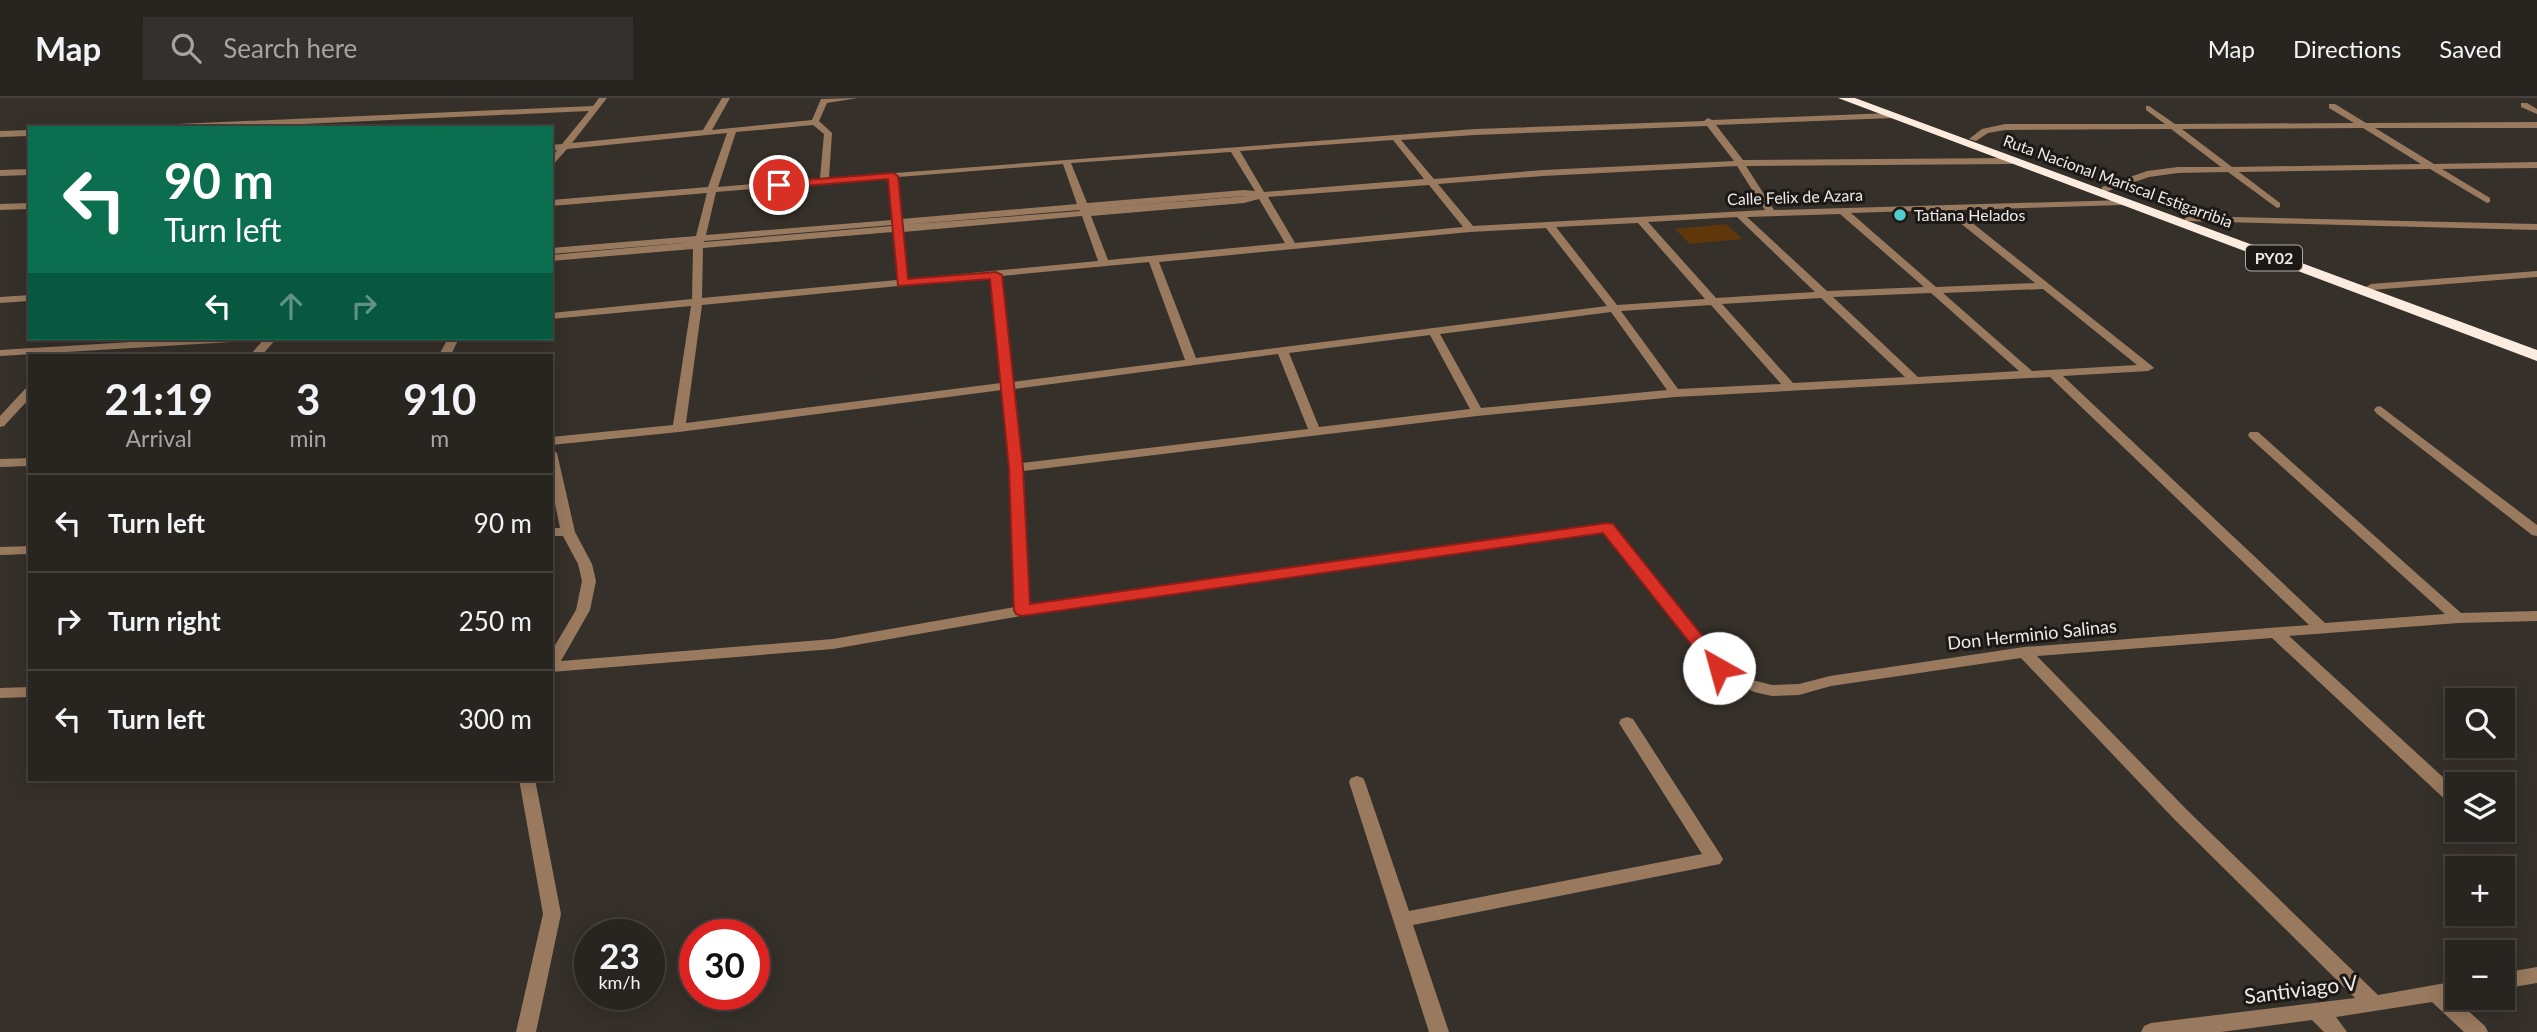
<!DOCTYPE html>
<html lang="en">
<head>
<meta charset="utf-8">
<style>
  :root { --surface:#282420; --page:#34302d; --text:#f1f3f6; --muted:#a5a4a5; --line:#44413e }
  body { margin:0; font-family:Lato,sans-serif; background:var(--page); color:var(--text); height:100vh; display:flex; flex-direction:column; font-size:26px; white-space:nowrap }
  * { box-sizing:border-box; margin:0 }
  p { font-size:23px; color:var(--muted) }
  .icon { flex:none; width:38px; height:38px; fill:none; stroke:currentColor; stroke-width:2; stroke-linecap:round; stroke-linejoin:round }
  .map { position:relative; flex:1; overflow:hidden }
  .panel { position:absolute; left:28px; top:256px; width:525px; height:427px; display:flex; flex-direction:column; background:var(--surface); border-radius:0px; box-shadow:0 4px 18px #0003,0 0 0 2px var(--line) }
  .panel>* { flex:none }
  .guide { position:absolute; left:28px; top:28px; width:525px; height:214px; border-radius:0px; box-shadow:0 4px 18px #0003,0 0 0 2px var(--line); background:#0b6e4f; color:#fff; overflow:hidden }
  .buttons { position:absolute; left:2445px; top:590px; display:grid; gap:14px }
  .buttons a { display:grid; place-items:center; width:70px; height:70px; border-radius:0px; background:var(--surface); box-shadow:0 4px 18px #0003,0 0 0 2px var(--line); font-size:35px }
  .speed { position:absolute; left:574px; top:821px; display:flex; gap:14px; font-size:35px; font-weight:700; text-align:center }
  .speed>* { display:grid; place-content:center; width:91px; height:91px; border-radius:50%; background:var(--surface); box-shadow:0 4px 18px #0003,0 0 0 2px var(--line); line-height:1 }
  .speed small { font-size:18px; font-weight:400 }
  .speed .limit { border:10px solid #d22; background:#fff; color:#111 }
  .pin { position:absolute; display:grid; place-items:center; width:60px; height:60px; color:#fff; margin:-30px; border:4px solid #fff; border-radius:50%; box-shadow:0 2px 7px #0007 }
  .me { position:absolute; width:77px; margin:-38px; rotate:322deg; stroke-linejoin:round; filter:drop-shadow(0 0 5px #0008) }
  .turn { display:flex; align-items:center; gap:24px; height:147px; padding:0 21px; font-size:32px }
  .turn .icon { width:91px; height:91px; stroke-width:2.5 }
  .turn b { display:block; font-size:49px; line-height:60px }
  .lanes { display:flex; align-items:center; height:66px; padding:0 21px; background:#0003; justify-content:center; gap:35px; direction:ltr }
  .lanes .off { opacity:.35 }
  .eta { display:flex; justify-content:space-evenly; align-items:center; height:119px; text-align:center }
  .eta b { font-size:42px; font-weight:700; line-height:49px }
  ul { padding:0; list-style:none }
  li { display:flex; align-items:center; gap:21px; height:98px; padding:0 21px; border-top:2px solid var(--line) }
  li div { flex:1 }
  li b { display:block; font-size:26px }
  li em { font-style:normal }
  header { display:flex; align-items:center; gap:42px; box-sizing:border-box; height:98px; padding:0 35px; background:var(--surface); border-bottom:2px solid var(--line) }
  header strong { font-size:33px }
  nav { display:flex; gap:38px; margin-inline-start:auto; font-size:24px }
  .search { width:490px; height:63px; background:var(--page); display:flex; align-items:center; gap:18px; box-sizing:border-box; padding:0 24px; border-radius:0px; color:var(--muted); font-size:26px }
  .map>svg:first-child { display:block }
  .green { fill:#5f370b }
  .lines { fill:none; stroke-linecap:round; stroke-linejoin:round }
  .street { fill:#997a5f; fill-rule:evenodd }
  .highway { fill:#fcecdf; fill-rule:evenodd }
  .route { fill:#d93025; stroke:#8d1f18; stroke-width:2 }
  .poi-dot { fill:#53cdc9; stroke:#1b1816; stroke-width:2.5 }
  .labels { text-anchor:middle; stroke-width:6; stroke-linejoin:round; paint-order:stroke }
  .far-street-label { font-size:16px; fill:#ede9e6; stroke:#1b1816 }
  .far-poi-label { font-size:16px; fill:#ede9e6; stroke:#1b1816; text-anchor:start }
  .shield { fill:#1b1816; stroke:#aeaaa8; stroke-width:2 }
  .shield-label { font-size:16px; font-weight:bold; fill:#ede9e6 }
  .street-label { font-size:18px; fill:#ede9e6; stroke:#1b1816 }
  .near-street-label { font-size:21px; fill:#ede9e6; stroke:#1b1816 }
</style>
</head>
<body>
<header>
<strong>Map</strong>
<div class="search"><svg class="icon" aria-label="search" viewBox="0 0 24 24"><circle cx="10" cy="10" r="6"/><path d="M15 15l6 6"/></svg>Search here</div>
<nav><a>Map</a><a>Directions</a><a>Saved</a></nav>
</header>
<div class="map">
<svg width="2537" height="934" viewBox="0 0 2537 934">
  <rect width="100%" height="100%" fill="#36302a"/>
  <polygon class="green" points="1726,126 1742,141 1690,146 1675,131"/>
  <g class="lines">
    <g class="street">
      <path d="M 599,0 L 607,0 L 572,45 L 703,32 L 722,0 L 730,0 L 712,32 L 812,22 L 821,1 L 858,0 L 827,5 L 819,23 L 832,35 L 829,80 L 1475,31 L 1704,23 L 1708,20 L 1712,22 L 1890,15 L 1893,16 L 1893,20 L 1716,27 L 1743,62 L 2012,60 L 2016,63 L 2012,66 L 1746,68 L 1774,112 L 2125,102 L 2125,106 L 2122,107 L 1956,112 L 2152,268 L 2154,270 L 2148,273 L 2063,278 L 2325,525 L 2445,516 L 2250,340 L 2248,337 L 2250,334 L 2258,334 L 2461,515 L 2537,513 L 2537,523 L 2458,525 L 2289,538 L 2457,692 L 2457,708 L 2451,707 L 2272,540 L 2037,558 L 2187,712 L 2378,897 L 2457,883 L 2457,899 L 2454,900 L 2485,928 L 2488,934 L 2464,934 L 2432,904 L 2336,919 L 2347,934 L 2324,934 L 2312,922 L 2221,934 L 2141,934 L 2144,928 L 2151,925 L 2355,900 L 2175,722 L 2021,560 L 1831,588 L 1799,597 L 1772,598 L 1754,594 L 1714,574 L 1604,434 L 1049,513 L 833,551 L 551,574 L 551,554 L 576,512 L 582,483 L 578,466 L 563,438 L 551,438 L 551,430 L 560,430 L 551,386 L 551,351 L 557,355 L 575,434 L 592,466 L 596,483 L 590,512 L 561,563 L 833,541 L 1015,509 L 1010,370 L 1002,292 L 679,334 L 551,347 L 551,339 L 673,327 L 691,208 L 551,221 L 551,215 L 692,201 L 693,151 L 551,163 L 551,157 L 694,144 L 551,156 L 551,150 L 696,138 L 707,95 L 551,108 L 551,102 L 708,89 L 727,35 L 567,51 L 551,69 L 551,60 L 557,52 L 551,53 L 551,47 L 562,46 L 589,13 L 216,30 L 150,30 L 154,27 L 593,8 ZM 813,27 L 824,36 L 820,80 L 718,89 L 736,34 ZM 1707,28 L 1734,63 L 1543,72 L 1434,81 L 1401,42 L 1475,37 ZM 1393,42 L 1424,81 L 1264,94 L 1240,53 ZM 1231,54 L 1255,93 L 1244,92 L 1087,105 L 1071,65 ZM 1063,66 L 1077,106 L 901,121 L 898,79 ZM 1737,68 L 1765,112 L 1473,128 L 1438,86 L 1543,78 ZM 889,80 L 892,122 L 706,137 L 716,94 ZM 1429,87 L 1463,129 L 1295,145 L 1268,99 ZM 1244,98 L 1247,98 L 1089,111 ZM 1259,101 L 1285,145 L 1108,162 L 1091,118 L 1244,105 ZM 1079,112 L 1080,113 L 902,127 ZM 1944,112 L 2035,185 L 1936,189 L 1851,115 ZM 1840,116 L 1924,189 L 1827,193 L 1747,119 ZM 1082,118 L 1098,163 L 907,181 L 903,134 ZM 1737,119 L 1815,194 L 1716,200 L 1648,124 ZM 1638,125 L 1705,201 L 1617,207 L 1556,129 ZM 892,127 L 892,128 L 704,144 L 704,143 ZM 1546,130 L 1607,208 L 1196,260 L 1159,164 L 1470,134 ZM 893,134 L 897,182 L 702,200 L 703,150 ZM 1149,164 L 1185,262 L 1013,284 L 1001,178 ZM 991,179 L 1001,285 L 686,325 L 702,207 ZM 2043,191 L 2137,267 L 2032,273 L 1943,195 ZM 1931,195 L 2019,273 L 1918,279 L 1833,199 ZM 1821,200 L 1905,279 L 1793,285 L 1722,206 ZM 1711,207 L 1781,286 L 1678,291 L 1621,213 ZM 1611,214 L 1667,292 L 1481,310 L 1440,236 ZM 1430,237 L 1470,311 L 1319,329 L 1289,255 ZM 1278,256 L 1308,331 L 1022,365 L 1014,291 ZM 2050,279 L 2309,527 L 2024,549 L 1830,578 L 1799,586 L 1772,587 L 1752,582 L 1724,566 L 1612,426 L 1607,425 L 1029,507 L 1023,373 L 1477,318 L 1675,299 Z"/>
      <polygon points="2521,5 2527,5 2537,11 2537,16 2521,9"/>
      <path d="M 2329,6 L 2335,6 L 2366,25 L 2537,24 L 2537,30 L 2375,30 L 2434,66 L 2537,64 L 2537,70 L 2442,71 L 2490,100 L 2490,104 L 2487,105 L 2430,71 L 2239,74 L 2280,105 L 2280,109 L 2277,110 L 2228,74 L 2178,75 L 2149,79 L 2108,93 L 2102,93 L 2102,89 L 2147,73 L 2178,69 L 2221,69 L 2171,31 L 2005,32 L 1988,35 L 1976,43 L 1969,41 L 1982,31 L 2005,26 L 2165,26 L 2146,12 L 2146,8 L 2149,8 L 2175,26 L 2354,25 L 2329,10 ZM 2363,30 L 2421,66 L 2232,69 L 2182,31 Z"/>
      <polygon points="30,32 30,38 0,39 0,33"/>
      <polygon points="30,71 30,77 0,78 0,72"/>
      <polygon points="30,105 30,111 0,112 0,106"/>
      <polygon points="2188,118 2537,126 2537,132 2185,123 2185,119"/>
      <polygon points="2537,173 2537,179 2371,192 2366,189 2371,186"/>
      <polygon points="30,197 30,203 0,205 0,199"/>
      <polygon points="197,240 254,240 248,243 0,258 0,252"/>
      <polygon points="265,240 277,240 262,257 250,257"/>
      <polygon points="448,240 459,240 451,257 439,257"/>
      <polygon points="26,290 30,290 30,300 4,328 0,329 0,318"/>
      <polygon points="2380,308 2537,427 2537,438 2532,437 2376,315 2374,312 2376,309"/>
      <polygon points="30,360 30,368 0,369 0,361"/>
      <polygon points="30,448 30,456 0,457 0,449"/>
      <polygon points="30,589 30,599 0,600 0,590"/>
      <polygon points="1627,619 1633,621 1720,756 1723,761 1720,766 1413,827 1449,934 1429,934 1349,684 1351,680 1357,678 1363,680 1365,684 1409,813 1702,756 1619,625 1621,621"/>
      <polygon points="519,681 535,681 561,816 536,934 516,934 543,816"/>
      <polygon points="2537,869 2537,885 2502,891 2502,875"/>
    </g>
    <polygon class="highway" points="1838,0 1855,0 2537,252 2537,263"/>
  </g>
  <polygon class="route" points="893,75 898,78 908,181 996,174 1002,177 1023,370 1030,506 1607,425 1613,426 1728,570 1725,574 1713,574 1603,435 1022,518 1016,516 1014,512 1009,370 990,181 898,188 888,81 779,90 774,87 779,84"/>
  <circle class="poi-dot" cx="1900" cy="117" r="7"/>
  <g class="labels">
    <g class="far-street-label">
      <text transform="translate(2118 83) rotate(20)" y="6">Ruta Nacional Mariscal Estigarribia</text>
      <text transform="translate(1795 99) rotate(-2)" y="6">Calle Felix de Azara</text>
    </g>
    <g class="far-poi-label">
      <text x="1914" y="123">Tatiana Helados</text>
    </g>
    <rect class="shield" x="2246" y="147.5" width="56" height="25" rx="5"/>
    <g class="shield-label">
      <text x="2274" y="166">PY02</text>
    </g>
    <g class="street-label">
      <text transform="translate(2032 537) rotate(-6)" y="6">Don Herminio Salinas</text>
    </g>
    <g class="near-street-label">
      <text transform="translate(2301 892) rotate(-7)" y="7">Santiviago V</text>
    </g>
  </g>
</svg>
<div class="buttons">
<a><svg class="icon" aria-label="search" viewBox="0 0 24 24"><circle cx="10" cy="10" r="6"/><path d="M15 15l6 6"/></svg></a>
<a><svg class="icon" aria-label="layers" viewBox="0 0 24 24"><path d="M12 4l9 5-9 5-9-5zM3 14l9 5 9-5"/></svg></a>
<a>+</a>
<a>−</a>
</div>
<div class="speed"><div>23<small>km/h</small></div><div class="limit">30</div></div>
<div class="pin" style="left:779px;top:87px;background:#d93025"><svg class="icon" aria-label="arrive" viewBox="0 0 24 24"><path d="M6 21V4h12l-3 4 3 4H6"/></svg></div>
<svg class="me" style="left:1719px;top:570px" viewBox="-20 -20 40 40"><circle r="19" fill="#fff"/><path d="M0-13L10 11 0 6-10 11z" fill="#d93025"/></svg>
<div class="guide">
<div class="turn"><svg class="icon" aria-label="left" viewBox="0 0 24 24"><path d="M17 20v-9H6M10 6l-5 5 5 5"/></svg><div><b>90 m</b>Turn left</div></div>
<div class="lanes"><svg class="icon" aria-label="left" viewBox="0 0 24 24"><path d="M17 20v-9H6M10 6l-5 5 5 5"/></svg><svg class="icon off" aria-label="ahead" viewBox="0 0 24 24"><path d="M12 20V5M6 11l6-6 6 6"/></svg><svg class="icon off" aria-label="right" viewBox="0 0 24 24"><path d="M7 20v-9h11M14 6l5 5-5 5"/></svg></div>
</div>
<section class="panel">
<div class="eta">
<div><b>21:19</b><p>Arrival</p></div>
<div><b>3</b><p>min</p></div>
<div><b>910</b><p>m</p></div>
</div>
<ul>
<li><svg class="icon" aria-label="left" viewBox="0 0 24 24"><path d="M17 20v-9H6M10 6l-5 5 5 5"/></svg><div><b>Turn left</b></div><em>90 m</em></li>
<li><svg class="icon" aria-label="right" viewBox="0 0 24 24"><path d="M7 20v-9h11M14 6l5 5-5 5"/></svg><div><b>Turn right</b></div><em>250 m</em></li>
<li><svg class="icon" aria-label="left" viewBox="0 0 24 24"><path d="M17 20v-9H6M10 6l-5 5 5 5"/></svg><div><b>Turn left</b></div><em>300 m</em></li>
</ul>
</section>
</div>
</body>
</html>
